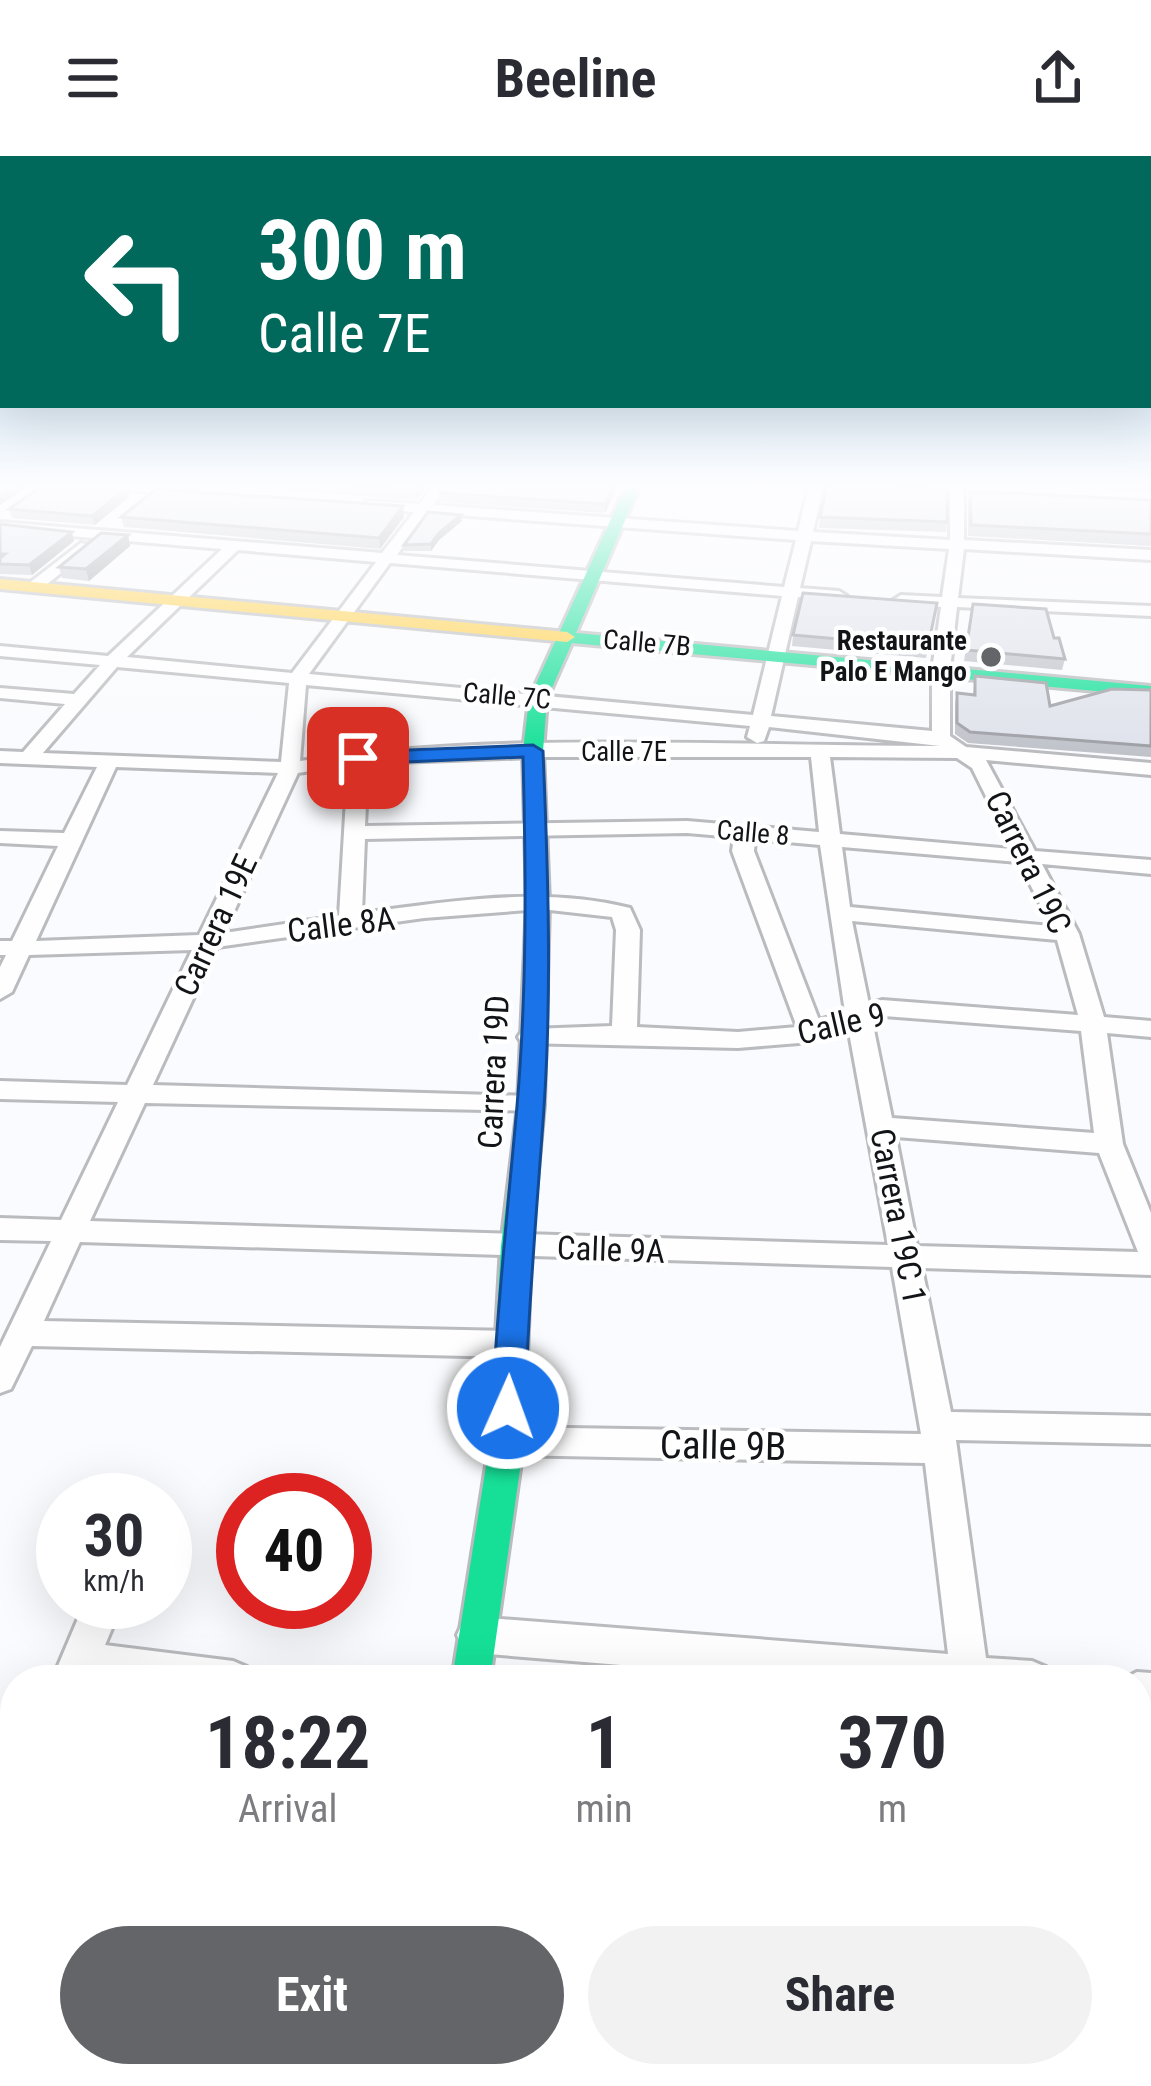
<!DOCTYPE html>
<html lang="en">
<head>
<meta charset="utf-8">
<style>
  :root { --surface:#fff; --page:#f2f2f3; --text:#2b2b33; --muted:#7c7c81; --accent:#646568 }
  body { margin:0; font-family:"Roboto Condensed",sans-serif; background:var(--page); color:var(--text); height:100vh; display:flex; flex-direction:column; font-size:45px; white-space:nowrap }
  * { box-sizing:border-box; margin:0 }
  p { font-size:39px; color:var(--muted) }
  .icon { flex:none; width:66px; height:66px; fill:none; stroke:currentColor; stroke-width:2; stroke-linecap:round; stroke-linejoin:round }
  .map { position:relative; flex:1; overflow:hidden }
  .sheet { position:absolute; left:0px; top:1509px; width:1152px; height:423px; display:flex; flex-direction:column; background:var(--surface); border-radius:48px 48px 0 0; box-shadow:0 12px 48px #0002 }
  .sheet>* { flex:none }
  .top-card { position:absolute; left:0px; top:0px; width:1152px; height:252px; box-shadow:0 12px 48px #0002; background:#00695c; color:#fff; overflow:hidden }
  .speed { position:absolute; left:36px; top:1317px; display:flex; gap:24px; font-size:60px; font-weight:700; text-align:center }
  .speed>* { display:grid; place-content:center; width:156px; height:156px; border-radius:50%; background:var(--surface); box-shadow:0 12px 48px #0002; line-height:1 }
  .speed small { font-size:30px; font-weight:400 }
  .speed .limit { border:18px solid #d22; background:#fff; color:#111 }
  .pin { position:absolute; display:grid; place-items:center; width:102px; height:102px; color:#fff; margin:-51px; border-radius:24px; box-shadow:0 6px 18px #0006 }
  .me { position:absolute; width:132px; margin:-66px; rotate:2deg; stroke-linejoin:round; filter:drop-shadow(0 0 9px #0008) }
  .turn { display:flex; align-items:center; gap:42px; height:252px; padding:0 60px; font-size:54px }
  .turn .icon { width:156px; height:156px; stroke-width:2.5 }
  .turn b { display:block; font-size:84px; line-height:102px }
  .eta { display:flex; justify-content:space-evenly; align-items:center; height:204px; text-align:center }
  .eta b { font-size:72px; font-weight:700; line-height:84px }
  .button { display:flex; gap:24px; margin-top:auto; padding:24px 60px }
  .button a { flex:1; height:138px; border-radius:72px; background:var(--accent); color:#fff; font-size:48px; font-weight:700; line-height:138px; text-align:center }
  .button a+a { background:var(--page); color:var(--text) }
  header { display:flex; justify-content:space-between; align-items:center; height:156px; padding:0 60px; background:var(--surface); font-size:54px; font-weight:700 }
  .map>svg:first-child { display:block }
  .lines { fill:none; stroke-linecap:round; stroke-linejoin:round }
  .street-casing { stroke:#babbbe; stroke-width:6 }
  .fast-casing { stroke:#babbbe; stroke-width:6 }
  .slow-casing { stroke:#babbbe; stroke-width:6 }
  .street { fill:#fefeff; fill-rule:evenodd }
  .fast { fill:#16e098; fill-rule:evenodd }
  .slow { fill:#ffcf43; fill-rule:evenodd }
  .wall { fill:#c0c2ca }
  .shaded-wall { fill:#9c9ea4 }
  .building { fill:#dfe2eb; stroke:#9c9ea4; stroke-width:3 }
  .route { fill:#1a73e8; stroke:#114b97; stroke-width:3 }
  .poi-dot { fill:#646568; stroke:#fff; stroke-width:4.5 }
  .labels { text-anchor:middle; stroke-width:9; stroke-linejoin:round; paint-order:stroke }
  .far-poi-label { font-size:27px; font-weight:bold; fill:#131417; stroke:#fff; text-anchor:end }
  .far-street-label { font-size:27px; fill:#131417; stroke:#fff }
  .street-label { font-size:33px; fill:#131417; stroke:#fff }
  .near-street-label { font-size:39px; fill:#131417; stroke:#fff }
</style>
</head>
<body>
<header><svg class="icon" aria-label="menu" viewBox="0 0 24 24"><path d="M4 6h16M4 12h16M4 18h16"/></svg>Beeline<svg class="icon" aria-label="share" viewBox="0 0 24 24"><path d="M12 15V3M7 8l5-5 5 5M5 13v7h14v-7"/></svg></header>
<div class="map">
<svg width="1151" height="1930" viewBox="0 0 1151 1930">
  <rect width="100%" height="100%" fill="#fafbfe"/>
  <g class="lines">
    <defs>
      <g id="street">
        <polygon points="91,330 162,330 196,336 189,340"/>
        <path d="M 433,330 L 447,330 L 433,349 L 798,375 L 809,330 L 823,330 L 813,376 L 950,384 L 950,330 L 964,330 L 964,384 L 1151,394 L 1151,404 L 964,393 L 958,442 L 1151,450 L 1151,460 L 957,451 L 950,514 L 950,580 L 966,591 L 1151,607 L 1151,619 L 986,604 L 1035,695 L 1151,704 L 1151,718 L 1042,708 L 1079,778 L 1104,861 L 1151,865 L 1151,881 L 1107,877 L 1123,988 L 1151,1057 L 1151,1119 L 922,1112 L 951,1256 L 1151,1260 L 1151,1288 L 956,1284 L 986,1502 L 1032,1505 L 1046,1511 L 1051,1524 L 804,1524 L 476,1497 L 463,1492 L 457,1479 L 463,1466 L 476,1461 L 948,1498 L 925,1307 L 507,1299 L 495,1295 L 490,1285 L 495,1275 L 507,1271 L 921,1278 L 892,1111 L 80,1086 L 44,1165 L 510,1175 L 521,1179 L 526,1188 L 521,1197 L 510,1201 L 32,1190 L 11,1233 L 0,1237 L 0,1191 L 51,1085 L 0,1084 L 0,1062 L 61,1064 L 118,946 L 0,943 L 0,925 L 127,929 L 192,794 L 29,799 L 12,836 L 0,843 L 0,811 L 6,799 L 0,799 L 0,785 L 12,785 L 58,690 L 0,687 L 0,675 L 64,677 L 97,611 L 0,607 L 0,595 L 23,596 L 65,548 L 0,542 L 0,532 L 74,538 L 100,509 L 0,500 L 0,490 L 108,500 L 222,393 L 0,374 L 0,366 L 382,397 L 414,356 L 371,352 L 366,351 L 366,345 L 420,348 ZM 427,357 L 796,384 L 784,431 L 397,399 ZM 811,385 L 949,393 L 942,441 L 901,439 L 893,444 L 901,449 L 941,451 L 932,514 L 932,575 L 771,560 L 798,441 L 839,445 L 847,440 L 839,435 L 800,432 ZM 238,394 L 376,406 L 292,517 L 127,501 ZM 390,407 L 782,440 L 753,559 L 309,518 ZM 117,511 L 289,527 L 281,606 L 43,597 ZM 306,529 L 750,570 L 747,581 L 757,587 L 764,585 L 769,571 L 940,590 C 734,590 504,575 300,605 ZM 533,601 L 811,601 L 819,676 L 687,665 L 365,670 L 368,607 ZM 830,601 L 957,602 L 972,612 L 1012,693 L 840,678 ZM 348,609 L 339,760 L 224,777 L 298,617 ZM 116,611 L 278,617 L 199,779 L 36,785 ZM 687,677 L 734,681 L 732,695 L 797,871 L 738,876 L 637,871 L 640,774 L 630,752 C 542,730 451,745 362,757 L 365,683 ZM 755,683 L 820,689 L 845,856 L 819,864 L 754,695 ZM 842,691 L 1019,706 L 1051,770 L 850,751 ZM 541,753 L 612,761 L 616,774 L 612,870 L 531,873 L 522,875 L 518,881 L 522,887 L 738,892 L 799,887 L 848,871 L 888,1089 L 90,1065 L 145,947 L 540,955 L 544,949 L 531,940 L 153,929 L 217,791 L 424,762 ZM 852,765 L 1057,784 L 1078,859 L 882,844 L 869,848 ZM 884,860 L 1081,875 L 1094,977 L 892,962 L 872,864 ZM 896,981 L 1099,997 L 1138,1096 L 917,1090 Z"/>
        <polygon points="81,387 94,390 40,434 28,434 28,428"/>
        <polygon points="85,1446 123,1446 105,1489 233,1505 247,1511 252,1524 52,1524"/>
        <polygon points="1137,1516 1151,1517 1151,1555 1137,1554 1137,1524 1122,1524"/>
        <polygon points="15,1632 15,1702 0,1708 0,1639"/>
        <rect x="0" y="1788" width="15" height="44"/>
        <polygon points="1012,1917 1058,1917 1062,1930 1014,1930"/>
      </g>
      <g id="fast">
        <polygon points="626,330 640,330 576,477 1151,530 1151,540 572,487 547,543 543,595 549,746 544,949 531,1090 524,1285 490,1524 452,1524 490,1285 501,1090 518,949 527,746 523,595 529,543"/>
        <polygon points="406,1917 452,1917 451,1930 403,1930"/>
      </g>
      <polygon id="slow" points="0,423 567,476 575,481 567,486 0,433"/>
    </defs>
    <use href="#street" class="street-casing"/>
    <use href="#fast" class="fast-casing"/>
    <use href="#slow" class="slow-casing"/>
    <use href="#street" class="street"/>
    <use href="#fast" class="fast"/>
    <use href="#slow" class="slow"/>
  </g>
  <g class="wall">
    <polygon points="226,330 427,330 416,344"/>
    <polygon points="618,330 605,357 441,346 440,337"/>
    <polygon points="1035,330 1151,330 1151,337"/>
    <polygon points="970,335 1151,344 1151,390 968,380 968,346"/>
    <polygon points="130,340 95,369 12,362 9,353"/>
    <polygon points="121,361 404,361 380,393 124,371"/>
    <polygon points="820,361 947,366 946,376 819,372"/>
    <polygon points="462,365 439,384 431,395 404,395 404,389"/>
    <polygon points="0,368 74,385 32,419 0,418"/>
    <polygon points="128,379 130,390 89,425 62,422 59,411"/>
    <polygon points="937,447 926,502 792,490 793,479"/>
    <polygon points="973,448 1054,482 1065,503 1062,514 964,505"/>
    <polygon points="975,520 1050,550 1151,534 1151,601 968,587 955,578 955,548 957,537 973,539"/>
  </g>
  <g class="shaded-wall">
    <polygon points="12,330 29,330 0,349 0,337"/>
    <polygon points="419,330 427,330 416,344 415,335"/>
    <polygon points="614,330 618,330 605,357 605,348"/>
    <polygon points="128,331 130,340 95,369 92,360"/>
    <polygon points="403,350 404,361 380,393 379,382"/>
    <polygon points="461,359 462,365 439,384 431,395 431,388 439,377"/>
    <polygon points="72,376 74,385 32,419 29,409"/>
    <polygon points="128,379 130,390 89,425 86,413"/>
  </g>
  <g class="building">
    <polygon points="42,330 124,330 128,331 92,360 9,353"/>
    <polygon points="350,330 419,330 415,335"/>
    <polygon points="445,330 614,330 605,348 440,337"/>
    <polygon points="827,330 892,330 947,334 947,366 820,361"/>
    <polygon points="156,333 403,350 379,382 121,361"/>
    <polygon points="970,335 1151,344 1151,378 971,369"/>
    <polygon points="428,356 461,359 439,377 431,388 404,389"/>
    <polygon points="0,368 72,376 29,409 0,408 0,402 5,398 0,398"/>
    <polygon points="101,377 128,379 86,413 59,411"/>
    <polygon points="803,437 937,447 928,491 793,479"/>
    <polygon points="973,448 1046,453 1054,482 1059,482 1065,503 966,494"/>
    <polygon points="975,520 1046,527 1050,550 1112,533 1151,534 1151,590 970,576 957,567 957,537 975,539"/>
  </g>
  <linearGradient id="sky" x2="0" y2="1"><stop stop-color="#90c2e5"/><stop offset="0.55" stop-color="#fdfdff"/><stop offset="1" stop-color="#fdfdff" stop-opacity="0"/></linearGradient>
  <rect width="1151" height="600" fill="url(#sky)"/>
  <path class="route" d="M 533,589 L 543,595 C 548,714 552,833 544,952 C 537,1052 528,1152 525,1252 L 520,1262 L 508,1266 L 496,1262 L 492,1252 C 497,1151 508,1051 517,950 C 527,834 526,718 523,601 L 358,608 L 348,602 L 358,596 Z"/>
  <circle class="poi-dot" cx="991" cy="501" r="12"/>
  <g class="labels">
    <g class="far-poi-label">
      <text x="967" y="494">Restaurante<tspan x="967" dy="31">Palo E Mango</tspan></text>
    </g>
    <g class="far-street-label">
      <text transform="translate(647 487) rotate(5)" y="9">Calle 7B</text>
      <text transform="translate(507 540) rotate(5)" y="9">Calle 7C</text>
      <text x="624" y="605">Calle 7E</text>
      <text transform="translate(753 677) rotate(5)" y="9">Calle 8</text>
    </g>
    <g class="street-label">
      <text transform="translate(1029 706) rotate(64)" y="12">Carrera 19C</text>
      <text transform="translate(341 768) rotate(-7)" y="12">Calle 8A</text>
      <text transform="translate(215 769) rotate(-65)" y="12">Carrera 19E</text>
      <text transform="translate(841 867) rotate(-13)" y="12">Calle 9</text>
      <text transform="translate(493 916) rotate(-87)" y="12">Carrera 19D</text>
      <text transform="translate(899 1060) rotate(79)" y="12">Carrera 19C 1</text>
      <text transform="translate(611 1093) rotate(2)" y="12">Calle 9A</text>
    </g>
    <g class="near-street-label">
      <text transform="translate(723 1289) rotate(1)" y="14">Calle 9B</text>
    </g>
  </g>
</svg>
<div class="speed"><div>30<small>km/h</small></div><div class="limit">40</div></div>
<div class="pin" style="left:358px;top:602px;background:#d93025"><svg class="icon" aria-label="arrive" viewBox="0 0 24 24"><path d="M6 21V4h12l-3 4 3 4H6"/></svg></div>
<svg class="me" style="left:508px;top:1252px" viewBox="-20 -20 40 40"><circle r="17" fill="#1a73e8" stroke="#fff" stroke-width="3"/><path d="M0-11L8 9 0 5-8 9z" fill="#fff"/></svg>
<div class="top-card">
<div class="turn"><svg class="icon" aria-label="left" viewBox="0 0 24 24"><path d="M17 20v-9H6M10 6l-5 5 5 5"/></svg><div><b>300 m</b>Calle 7E</div></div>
</div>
<section class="sheet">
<div class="eta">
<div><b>18:22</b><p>Arrival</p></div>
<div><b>1</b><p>min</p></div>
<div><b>370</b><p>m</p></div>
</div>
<div class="button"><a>Exit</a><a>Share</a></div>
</section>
</div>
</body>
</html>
